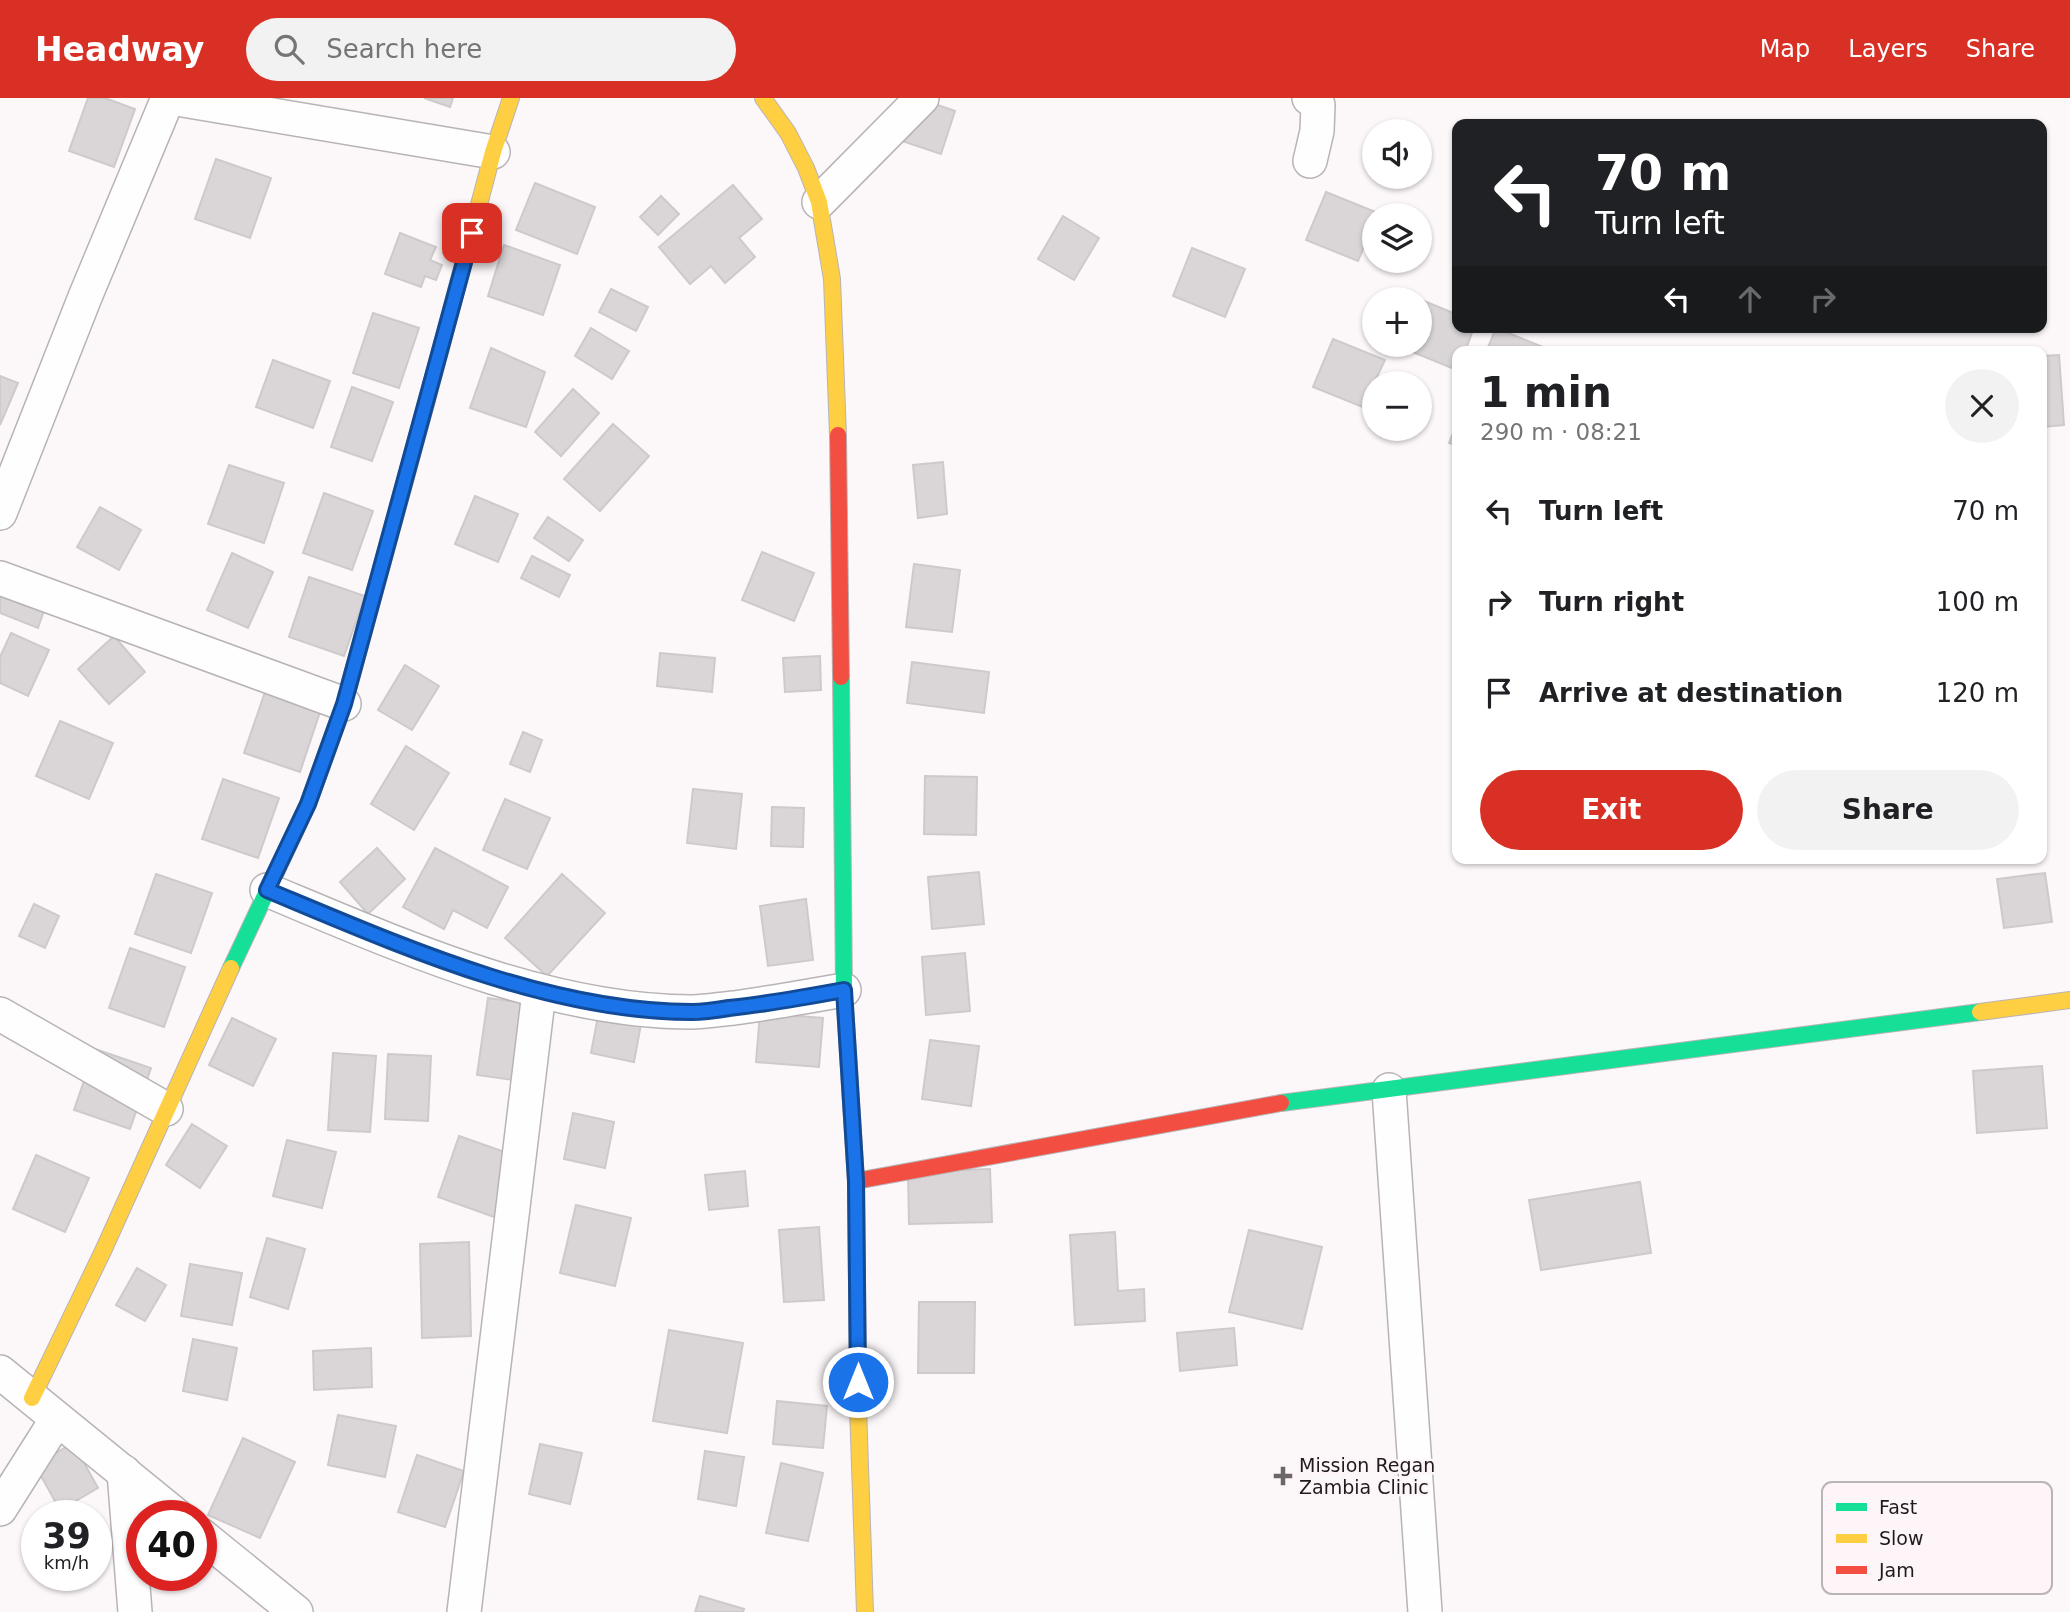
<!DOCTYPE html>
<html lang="en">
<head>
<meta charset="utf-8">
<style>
  :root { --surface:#fff; --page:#f2f2f2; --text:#202124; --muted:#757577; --accent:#d93025 }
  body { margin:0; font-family:"DejaVu Sans",sans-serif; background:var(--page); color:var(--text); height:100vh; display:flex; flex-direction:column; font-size:26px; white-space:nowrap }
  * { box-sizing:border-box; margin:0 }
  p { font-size:23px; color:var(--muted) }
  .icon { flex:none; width:38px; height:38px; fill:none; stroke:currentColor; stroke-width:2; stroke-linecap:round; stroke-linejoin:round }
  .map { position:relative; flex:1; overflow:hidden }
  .details { position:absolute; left:1452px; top:248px; width:595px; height:518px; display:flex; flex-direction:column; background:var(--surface); border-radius:14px; box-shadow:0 2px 5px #0004 }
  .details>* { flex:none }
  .top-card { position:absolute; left:1452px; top:21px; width:595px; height:214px; border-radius:14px; box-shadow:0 2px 5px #0004; background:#202124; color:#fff; overflow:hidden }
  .fabs { position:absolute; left:1362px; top:21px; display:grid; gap:14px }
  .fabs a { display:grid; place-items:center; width:70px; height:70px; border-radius:50%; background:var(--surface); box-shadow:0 2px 5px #0004; font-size:35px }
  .speed { position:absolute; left:21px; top:1402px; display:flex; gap:14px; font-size:35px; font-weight:700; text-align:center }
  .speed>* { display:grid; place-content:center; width:91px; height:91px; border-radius:50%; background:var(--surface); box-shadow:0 2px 5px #0004; line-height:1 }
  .speed small { font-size:18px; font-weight:400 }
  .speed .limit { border:10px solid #d22; background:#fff; color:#111 }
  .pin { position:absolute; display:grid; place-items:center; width:60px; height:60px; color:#fff; margin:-30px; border-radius:14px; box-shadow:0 4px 10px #0006 }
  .me { position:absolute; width:77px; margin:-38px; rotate:0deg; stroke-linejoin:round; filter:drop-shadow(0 0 5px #0008) }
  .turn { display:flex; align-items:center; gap:24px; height:147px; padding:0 28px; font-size:32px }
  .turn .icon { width:91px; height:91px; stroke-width:2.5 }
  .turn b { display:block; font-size:49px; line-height:60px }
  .lanes { display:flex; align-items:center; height:66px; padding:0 28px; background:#0003; justify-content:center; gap:35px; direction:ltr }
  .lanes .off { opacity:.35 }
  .round { display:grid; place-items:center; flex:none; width:74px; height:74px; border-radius:37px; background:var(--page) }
  .head { display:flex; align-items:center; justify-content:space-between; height:119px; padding:0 28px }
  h1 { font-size:42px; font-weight:600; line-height:52px }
  .primary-button { display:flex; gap:14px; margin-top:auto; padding:14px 28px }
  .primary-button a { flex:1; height:80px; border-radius:42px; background:var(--accent); color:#fff; font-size:28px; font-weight:600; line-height:80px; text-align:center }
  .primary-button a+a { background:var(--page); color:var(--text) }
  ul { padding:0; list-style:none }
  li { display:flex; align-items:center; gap:21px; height:91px; padding:0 28px }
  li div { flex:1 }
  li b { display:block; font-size:26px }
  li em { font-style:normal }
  header { display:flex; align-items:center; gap:42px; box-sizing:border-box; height:98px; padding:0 35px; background:var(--accent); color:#fff }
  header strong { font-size:33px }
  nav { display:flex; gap:38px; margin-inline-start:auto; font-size:24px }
  .search { width:490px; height:63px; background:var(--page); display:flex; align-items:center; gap:18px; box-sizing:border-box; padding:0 24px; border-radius:38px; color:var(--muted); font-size:26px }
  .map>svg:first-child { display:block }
  .building { fill:#dad6d7; stroke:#cec9cb; stroke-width:2 }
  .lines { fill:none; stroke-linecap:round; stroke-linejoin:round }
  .street-casing { stroke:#b8b4b6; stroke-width:36 }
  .fast-casing { stroke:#b8b4b6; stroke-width:18 }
  .slow-casing { stroke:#b8b4b6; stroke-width:18 }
  .jam-casing { stroke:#b8b4b6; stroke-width:18 }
  .street { stroke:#fffefe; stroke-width:33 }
  .fast { stroke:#16e098; stroke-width:16 }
  .slow { stroke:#ffcf43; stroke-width:16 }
  .jam { stroke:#f24e42; stroke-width:16 }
  .route-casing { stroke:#114b97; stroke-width:18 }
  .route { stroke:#1a73e8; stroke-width:12 }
  .poi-dot { fill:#6c6869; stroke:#fef5f8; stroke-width:2.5 }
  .labels { text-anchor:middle; stroke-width:5; stroke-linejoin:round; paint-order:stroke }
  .poi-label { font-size:19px; fill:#1f1b1c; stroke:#fef5f8; text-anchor:start }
  .key { fill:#fef5f8; stroke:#bbb4b6; stroke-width:2 }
  .key-label { font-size:19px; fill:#1f1b1c }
</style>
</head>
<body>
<header>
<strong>Headway</strong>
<div class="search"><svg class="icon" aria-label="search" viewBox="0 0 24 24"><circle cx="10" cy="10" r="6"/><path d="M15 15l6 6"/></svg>Search here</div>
<nav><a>Map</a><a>Layers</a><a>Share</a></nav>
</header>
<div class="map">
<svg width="2070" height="1514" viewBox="0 0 2070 1514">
  <rect width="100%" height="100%" fill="#fcf7f9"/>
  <g class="building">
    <polygon points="88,0 105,0 135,11 114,69 69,53"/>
    <polygon points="424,0 453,0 450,9"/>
    <polygon points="917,0 955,13 941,56 893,40"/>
    <polygon points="216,61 271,80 250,140 195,121"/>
    <polygon points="535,85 595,109 577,156 516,132"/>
    <polygon points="733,87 762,121 739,140 755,159 725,185 711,168 690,186 659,149"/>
    <polygon points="1326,94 1378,115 1377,117 1374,117 1374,125 1358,163 1306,142"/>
    <polygon points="661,98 679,116 658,137 640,119"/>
    <polygon points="1063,118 1099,140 1074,182 1038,161"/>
    <polygon points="400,135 436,149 430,162 442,167 436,182 425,178 421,189 385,176"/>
    <polygon points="504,147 560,167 543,217 488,198"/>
    <polygon points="1192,150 1245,171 1225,219 1173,198"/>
    <polygon points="611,191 648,209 636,233 599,214"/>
    <polygon points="1424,203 1458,217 1458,229 1474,229 1465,254 1458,254 1457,272 1405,251 1407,247 1419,247 1419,215"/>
    <polygon points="373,215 419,230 399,290 353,275"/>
    <polygon points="591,230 629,253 612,281 575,258"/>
    <polygon points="1496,230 1548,251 1547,254 1486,254"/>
    <polygon points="1333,241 1385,262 1374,285 1365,310 1313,289"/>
    <polygon points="491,250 545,274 526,329 470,310"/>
    <polygon points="2059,257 2064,327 2042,329 2042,258"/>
    <polygon points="273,262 330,283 313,330 256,309"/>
    <polygon points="0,278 18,285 0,327"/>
    <polygon points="352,289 393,304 372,363 331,349"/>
    <polygon points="573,291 599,315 561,358 535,334"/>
    <polygon points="1458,323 1458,348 1449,345"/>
    <polygon points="613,326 649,358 600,413 564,381"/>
    <polygon points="943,364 947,416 918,420 913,367"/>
    <polygon points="229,367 284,385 264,445 208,426"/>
    <polygon points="324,395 373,413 352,472 303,455"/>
    <polygon points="475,398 518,416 498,464 455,446"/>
    <polygon points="100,409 141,432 119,472 77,449"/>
    <polygon points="548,419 583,442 569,463 534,440"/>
    <polygon points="762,454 814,475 794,523 742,502"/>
    <polygon points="232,455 273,474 248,530 207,512"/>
    <polygon points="532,458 570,477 559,499 521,480"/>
    <polygon points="914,466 960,472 952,534 906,529"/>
    <polygon points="309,479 365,498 344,558 289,539"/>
    <polygon points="0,480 49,498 38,530 0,515"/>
    <polygon points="11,535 49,552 28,598 0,585 0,559"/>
    <polygon points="114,538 145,574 109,606 78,571"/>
    <polygon points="660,555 715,560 712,594 657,588"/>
    <polygon points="820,558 821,592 785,594 783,560"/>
    <polygon points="912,564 989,574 984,615 907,605"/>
    <polygon points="405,567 439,588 412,632 378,612"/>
    <polygon points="265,594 320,614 300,674 244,655"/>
    <polygon points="60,623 113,645 89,701 36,678"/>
    <polygon points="523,634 542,642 530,674 510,666"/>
    <polygon points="406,648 449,675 414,732 371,706"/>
    <polygon points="925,678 977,679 976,737 924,736"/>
    <polygon points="223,681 279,700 258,760 202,741"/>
    <polygon points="693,691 742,696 736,751 687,745"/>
    <polygon points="505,701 550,720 527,771 483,752"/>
    <polygon points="772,709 804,710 803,749 771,748"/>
    <polygon points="377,750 405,781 368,816 340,784"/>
    <polygon points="435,750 508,789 487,830 453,812 444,831 403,809"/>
    <polygon points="979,774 984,826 932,831 928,779"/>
    <polygon points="2045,775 2052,824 2004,830 1997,781"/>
    <polygon points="156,776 212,795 191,855 135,836"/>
    <polygon points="562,776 605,815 547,878 505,840"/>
    <polygon points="806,801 813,862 768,868 760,808"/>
    <polygon points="34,806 59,818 45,850 19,838"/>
    <polygon points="130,850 185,869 164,929 109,910"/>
    <polygon points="965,855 970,913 926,917 922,859"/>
    <polygon points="488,900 532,906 520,983 477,977"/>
    <polygon points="760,915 823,920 819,969 756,964"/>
    <polygon points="598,918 641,926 634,964 591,955"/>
    <polygon points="232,920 276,941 253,988 209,967"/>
    <polygon points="930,942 979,948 971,1008 922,1001"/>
    <polygon points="95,951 151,970 130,1031 74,1012"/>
    <polygon points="333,955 376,958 370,1034 328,1032"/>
    <polygon points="388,956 431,958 428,1023 385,1021"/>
    <polygon points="2042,968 2047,1030 1977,1035 1973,973"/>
    <polygon points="573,1015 614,1024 605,1070 564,1061"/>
    <polygon points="192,1026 227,1048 200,1090 166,1067"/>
    <polygon points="459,1038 516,1058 494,1119 438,1099"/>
    <polygon points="287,1042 336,1054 322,1110 273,1098"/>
    <polygon points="36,1057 89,1080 65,1134 13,1111"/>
    <polygon points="990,1071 992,1124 909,1126 908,1074"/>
    <polygon points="745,1073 748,1108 709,1112 705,1077"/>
    <polygon points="1640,1084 1651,1155 1541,1172 1529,1102"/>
    <polygon points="576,1107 631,1120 615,1188 560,1175"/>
    <polygon points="819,1129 824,1202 784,1204 779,1132"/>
    <polygon points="1249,1132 1322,1149 1302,1231 1229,1214"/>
    <polygon points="1115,1134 1118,1193 1144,1191 1145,1223 1075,1227 1070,1137"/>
    <polygon points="267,1140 305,1151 288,1211 250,1199"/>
    <polygon points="469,1144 471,1238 422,1240 420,1146"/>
    <polygon points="190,1166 242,1175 232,1227 181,1218"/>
    <polygon points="137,1170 166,1187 145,1223 116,1207"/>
    <polygon points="919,1204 975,1204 974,1275 918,1275"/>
    <polygon points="1234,1230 1237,1267 1180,1273 1177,1235"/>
    <polygon points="669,1232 743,1245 727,1335 653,1323"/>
    <polygon points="193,1241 237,1250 227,1302 183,1293"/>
    <polygon points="371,1250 372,1289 314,1292 313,1253"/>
    <polygon points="777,1303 827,1308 823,1350 773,1346"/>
    <polygon points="338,1317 396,1328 385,1379 328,1367"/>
    <polygon points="243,1340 295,1364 260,1440 208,1417"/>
    <polygon points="73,1345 98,1390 60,1412 35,1367"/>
    <polygon points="540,1346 582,1355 570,1406 529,1396"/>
    <polygon points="705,1353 744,1359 736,1408 698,1401"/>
    <polygon points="417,1357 464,1373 445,1429 398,1414"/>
    <polygon points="781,1365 823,1375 808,1443 766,1435"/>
    <polygon points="700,1498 744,1511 743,1514 695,1514"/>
  </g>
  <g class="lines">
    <defs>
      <g id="street">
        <polyline points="171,0 493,54"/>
        <polyline points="1309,0 1318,7 1317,33 1310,63"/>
        <polyline points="819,104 922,0"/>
        <polyline points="0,415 85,199 168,0"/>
        <polyline points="0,480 344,606"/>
        <path d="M 267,792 C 399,847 547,914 692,914 C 706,914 721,911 734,910 C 771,905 808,898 844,892"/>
        <polyline points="0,916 166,1011"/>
        <polyline points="1389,992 1425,1514"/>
        <polyline points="0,1274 177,1418"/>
        <polyline points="124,1374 135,1514"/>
        <polyline points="0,1411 57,1321"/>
        <polyline points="201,1437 296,1514"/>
        <polyline points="464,1514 539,894"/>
      </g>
      <g id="fast">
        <polyline points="841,579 844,892 856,1083 857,1188"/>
        <polyline points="231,870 308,706 344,606 427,302"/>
        <polyline points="1281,1005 1980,914"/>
      </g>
      <g id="slow">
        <polyline points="763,0 788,35 806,70 819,104 832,181 838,337"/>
        <polyline points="427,302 493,54 511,0"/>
        <polyline points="1980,914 2070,902"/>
        <polyline points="857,1188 858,1309 865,1514"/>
        <polyline points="32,1300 103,1153 231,870"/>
      </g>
      <g id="jam">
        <polyline points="838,337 841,579"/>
        <polyline points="856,1083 1281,1005"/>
      </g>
    </defs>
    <use href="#street" class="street-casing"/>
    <use href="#fast" class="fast-casing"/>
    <use href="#slow" class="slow-casing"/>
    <use href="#jam" class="jam-casing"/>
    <use href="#street" class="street"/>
    <use href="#fast" class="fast"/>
    <use href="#slow" class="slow"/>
    <use href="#jam" class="jam"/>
  </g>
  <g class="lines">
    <defs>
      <path id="route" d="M 472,135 L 344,606 L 308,706 L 267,792 C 399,847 548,914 692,914 C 704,914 717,912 729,910 C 768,906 806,899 844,892 L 856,1083 L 858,1284"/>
    </defs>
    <use href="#route" class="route-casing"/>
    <use href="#route" class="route"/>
  </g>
  <path class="poi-dot" d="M1279.5 1367.5h7v7h7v7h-7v7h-7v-7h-7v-7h7z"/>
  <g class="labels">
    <g class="poi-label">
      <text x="1299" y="1374">Mission Regan<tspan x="1299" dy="22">Zambia Clinic</tspan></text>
    </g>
  </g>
  <rect x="1822" y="1384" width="230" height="112" rx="10" class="key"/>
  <rect x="1836" y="1405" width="31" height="8" fill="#16e098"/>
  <rect x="1836" y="1436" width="31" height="9" fill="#ffcf43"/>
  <rect x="1836" y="1468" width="31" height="8" fill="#f24e42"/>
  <g class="key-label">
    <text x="1879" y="1416">Fast</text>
    <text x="1879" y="1447">Slow</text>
    <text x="1879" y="1479">Jam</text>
  </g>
</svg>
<div class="fabs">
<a><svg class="icon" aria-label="sound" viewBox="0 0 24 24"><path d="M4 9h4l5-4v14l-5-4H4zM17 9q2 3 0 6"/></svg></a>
<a><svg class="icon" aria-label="layers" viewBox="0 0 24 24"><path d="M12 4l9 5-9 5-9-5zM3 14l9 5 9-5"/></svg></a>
<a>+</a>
<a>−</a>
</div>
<div class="speed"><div>39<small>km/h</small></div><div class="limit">40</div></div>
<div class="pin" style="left:472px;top:135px;background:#d93025"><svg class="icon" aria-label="arrive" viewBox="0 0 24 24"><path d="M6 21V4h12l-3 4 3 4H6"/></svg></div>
<svg class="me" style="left:858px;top:1284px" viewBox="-20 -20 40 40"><circle r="17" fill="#1a73e8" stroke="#fff" stroke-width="3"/><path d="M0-11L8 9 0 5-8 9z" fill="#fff"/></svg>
<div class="top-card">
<div class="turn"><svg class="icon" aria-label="left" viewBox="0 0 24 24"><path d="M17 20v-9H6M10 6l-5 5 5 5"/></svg><div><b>70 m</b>Turn left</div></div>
<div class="lanes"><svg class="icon" aria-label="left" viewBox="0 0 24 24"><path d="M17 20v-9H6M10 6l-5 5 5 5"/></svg><svg class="icon off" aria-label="ahead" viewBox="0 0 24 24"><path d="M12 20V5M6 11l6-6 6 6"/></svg><svg class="icon off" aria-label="right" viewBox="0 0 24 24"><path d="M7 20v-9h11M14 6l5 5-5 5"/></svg></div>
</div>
<section class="details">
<div class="head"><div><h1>1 min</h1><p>290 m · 08:21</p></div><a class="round"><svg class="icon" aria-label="close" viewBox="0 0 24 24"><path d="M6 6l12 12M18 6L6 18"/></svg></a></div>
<ul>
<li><svg class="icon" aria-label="left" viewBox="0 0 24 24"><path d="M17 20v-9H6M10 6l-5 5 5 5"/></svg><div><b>Turn left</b></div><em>70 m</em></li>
<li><svg class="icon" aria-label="right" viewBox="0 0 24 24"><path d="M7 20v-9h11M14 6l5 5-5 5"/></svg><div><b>Turn right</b></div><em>100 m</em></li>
<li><svg class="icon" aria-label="arrive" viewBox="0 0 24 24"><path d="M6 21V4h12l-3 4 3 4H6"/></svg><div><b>Arrive at destination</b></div><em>120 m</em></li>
</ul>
<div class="primary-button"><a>Exit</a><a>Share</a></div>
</section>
</div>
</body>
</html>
